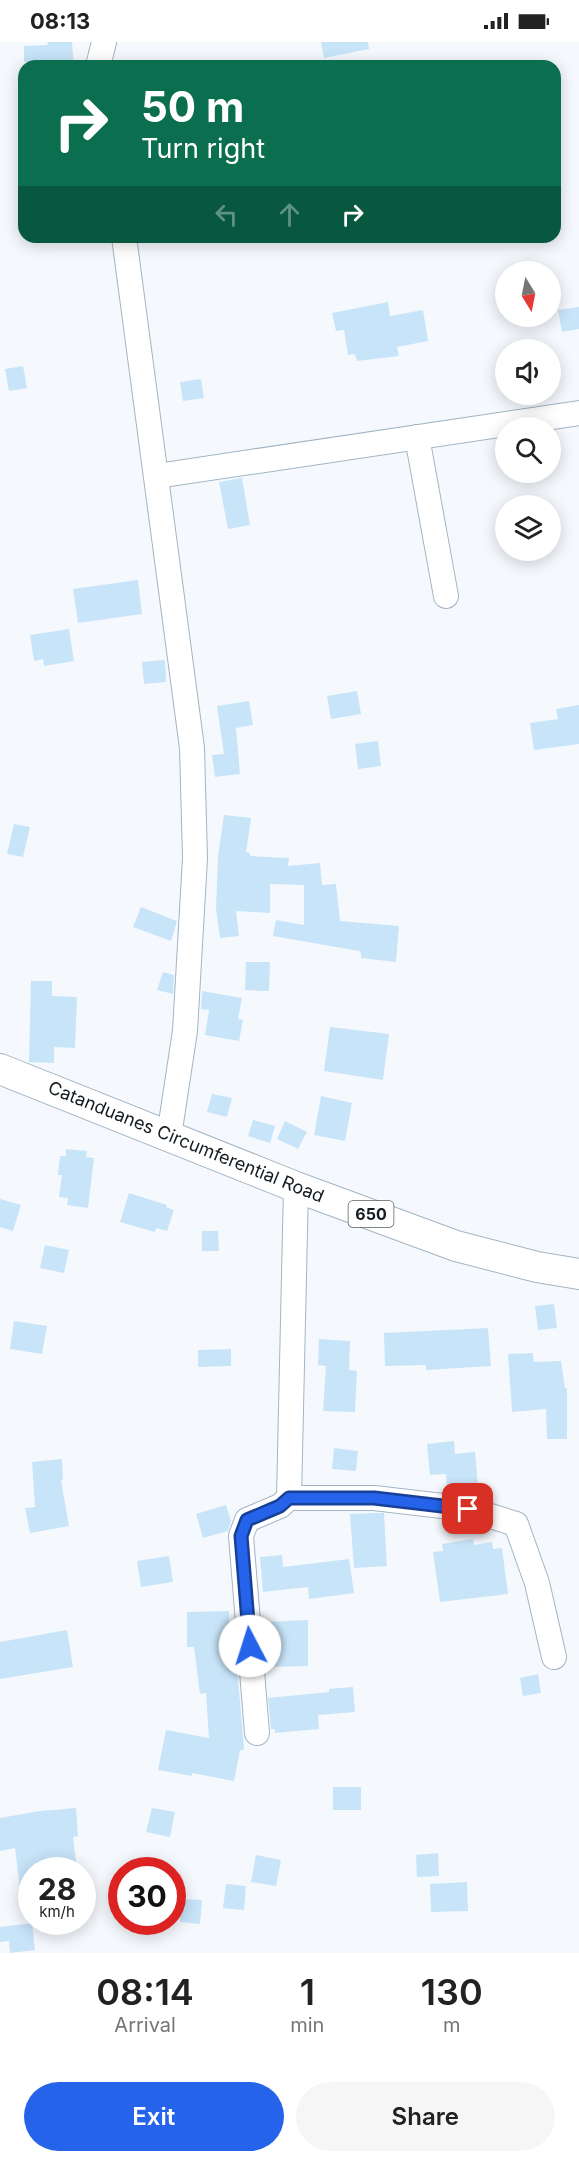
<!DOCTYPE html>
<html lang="en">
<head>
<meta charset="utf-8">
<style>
  :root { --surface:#fff; --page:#f6f6f6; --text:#222; --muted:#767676; --accent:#2563eb }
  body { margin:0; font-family:Inter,sans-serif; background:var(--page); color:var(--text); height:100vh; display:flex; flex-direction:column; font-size:22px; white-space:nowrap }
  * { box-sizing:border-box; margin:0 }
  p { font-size:20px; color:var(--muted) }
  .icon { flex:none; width:33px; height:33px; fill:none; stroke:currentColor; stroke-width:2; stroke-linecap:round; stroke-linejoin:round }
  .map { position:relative; height:1911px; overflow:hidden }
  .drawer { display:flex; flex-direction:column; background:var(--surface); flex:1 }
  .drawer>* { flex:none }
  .guide { position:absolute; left:18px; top:18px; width:543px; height:183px; border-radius:18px; box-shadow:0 3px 15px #0003; background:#0b6e4f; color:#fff; overflow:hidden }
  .needle { width:39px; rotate:170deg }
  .tools { position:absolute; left:495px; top:219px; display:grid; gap:12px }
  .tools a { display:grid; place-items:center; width:66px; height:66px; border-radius:50%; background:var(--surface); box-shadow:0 3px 15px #0003; font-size:30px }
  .speed { position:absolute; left:18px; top:1815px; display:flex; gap:12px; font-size:30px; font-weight:700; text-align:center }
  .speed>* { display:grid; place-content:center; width:78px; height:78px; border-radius:50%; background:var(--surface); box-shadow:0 3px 15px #0003; line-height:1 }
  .speed small { font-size:15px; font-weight:400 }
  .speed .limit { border:9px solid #d22; background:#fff; color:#111 }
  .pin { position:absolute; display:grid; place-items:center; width:51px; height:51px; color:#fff; margin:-26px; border-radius:12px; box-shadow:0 3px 9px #0006 }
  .me { position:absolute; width:66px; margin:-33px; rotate:355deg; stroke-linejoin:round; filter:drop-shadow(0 0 4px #0008) }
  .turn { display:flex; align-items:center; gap:21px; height:126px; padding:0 24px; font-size:27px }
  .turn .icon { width:78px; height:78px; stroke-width:2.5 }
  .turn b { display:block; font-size:42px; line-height:51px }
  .lanes { display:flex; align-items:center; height:57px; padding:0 24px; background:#0003; justify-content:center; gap:30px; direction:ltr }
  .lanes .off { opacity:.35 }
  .eta { display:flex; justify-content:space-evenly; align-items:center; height:102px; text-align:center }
  .eta b { font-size:36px; font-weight:600; line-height:42px }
  .primary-button { display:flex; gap:12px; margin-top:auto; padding:12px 24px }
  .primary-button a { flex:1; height:69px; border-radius:36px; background:var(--accent); color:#fff; font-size:24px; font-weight:600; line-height:69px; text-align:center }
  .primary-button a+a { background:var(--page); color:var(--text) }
  .status { display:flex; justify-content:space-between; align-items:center; height:42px; padding:0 30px; background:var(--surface); direction:ltr }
  .status svg { height:16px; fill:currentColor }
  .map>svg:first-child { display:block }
  .building { fill:#c8e4f9 }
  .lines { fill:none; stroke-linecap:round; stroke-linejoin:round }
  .minor-casing { stroke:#a2b5c4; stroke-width:26 }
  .major-casing { stroke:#a2b5c4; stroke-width:32 }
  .minor { stroke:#fff; stroke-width:24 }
  .major { stroke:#fff; stroke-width:30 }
  .route-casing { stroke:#184099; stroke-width:15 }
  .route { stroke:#2563eb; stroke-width:10 }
  .labels { text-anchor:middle; stroke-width:4.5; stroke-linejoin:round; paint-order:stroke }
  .shield { fill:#fff; stroke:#5a6064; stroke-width:1.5 }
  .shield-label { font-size:16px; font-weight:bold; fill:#141c21 }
  .street-label { font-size:18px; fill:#141c21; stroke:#fff }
</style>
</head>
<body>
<div class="status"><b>08:13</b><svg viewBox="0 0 49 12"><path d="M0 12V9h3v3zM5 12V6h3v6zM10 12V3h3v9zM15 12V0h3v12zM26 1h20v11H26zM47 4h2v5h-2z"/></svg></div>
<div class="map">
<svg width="579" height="1911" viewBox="0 0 579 1911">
  <rect width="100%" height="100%" fill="#f5f9fd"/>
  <g class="building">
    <polygon points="47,0 72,0 74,24 45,24 45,20 24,20 24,4 48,3"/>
    <polygon points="321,0 368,0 369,7 324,16"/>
    <polygon points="388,260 390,274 423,268 428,299 397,305 399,314 357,319 355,312 348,313 344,288 336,289 332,271"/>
    <polygon points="579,265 579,287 562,290 558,268"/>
    <polygon points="23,324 27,346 9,349 5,327"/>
    <polygon points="201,337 204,356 183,359 180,340"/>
    <polygon points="242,436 250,483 228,487 219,440"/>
    <polygon points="138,538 142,572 78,581 73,547"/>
    <polygon points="69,587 74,619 44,624 43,617 34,619 30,593"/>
    <polygon points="165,618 166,640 144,642 142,620"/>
    <polygon points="357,649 361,672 331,677 327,654"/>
    <polygon points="249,659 253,683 236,686 240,732 215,735 212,713 224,712 217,664"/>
    <polygon points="579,663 579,702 534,708 530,681 558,677 556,667"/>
    <polygon points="378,699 381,724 358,727 355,702"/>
    <polygon points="224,773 251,776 246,810 250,811 250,814 289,816 288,824 320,821 322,843 336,842 340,879 399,884 396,920 361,916 361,911 359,909 273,894 276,878 304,883 304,843 270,842 270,871 236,869 239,894 220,896 216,867 218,814"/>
    <polygon points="14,782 30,785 23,815 7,812"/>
    <polygon points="141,865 177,879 171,899 133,885"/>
    <polygon points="246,920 270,920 269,949 245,948"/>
    <polygon points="163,930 174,933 173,952 157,948"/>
    <polygon points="31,939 52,939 52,954 77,955 75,1006 54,1005 54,1021 29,1020"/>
    <polygon points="202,949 242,956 238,977 243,978 239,999 205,993 209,968 201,967"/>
    <polygon points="330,985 389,992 383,1038 324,1029"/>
    <polygon points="212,1052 232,1056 227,1075 207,1070"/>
    <polygon points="321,1054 352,1061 345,1099 314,1093"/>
    <polygon points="253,1078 275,1084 270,1101 248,1094"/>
    <polygon points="285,1079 307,1090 298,1107 277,1097"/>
    <polygon points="66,1107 87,1109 86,1115 94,1116 88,1166 67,1163 68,1156 59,1155 62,1133 58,1133 60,1114 66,1114"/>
    <polygon points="129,1151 167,1163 166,1165 174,1168 167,1189 156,1186 155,1190 120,1180"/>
    <polygon points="0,1157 21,1163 13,1189 0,1185"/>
    <polygon points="202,1189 218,1189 219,1209 202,1209"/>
    <polygon points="45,1203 69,1208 64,1231 40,1226"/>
    <polygon points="554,1262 557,1286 538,1288 535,1264"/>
    <polygon points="14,1279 47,1284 42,1312 10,1307"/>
    <polygon points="488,1286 491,1324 426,1328 426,1323 385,1324 384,1291"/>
    <polygon points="319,1297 350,1299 349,1328 357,1329 355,1370 323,1369 326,1324 318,1323"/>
    <polygon points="231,1307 231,1324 198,1325 198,1308"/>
    <polygon points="533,1311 534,1320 561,1319 565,1346 567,1346 567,1397 547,1397 546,1367 512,1370 508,1312"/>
    <polygon points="454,1399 455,1412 475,1410 478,1444 447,1447 446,1432 430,1433 427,1402"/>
    <polygon points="334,1406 358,1409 356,1429 332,1427"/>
    <polygon points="62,1417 63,1438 61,1438 69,1484 30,1491 25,1466 35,1465 32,1420"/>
    <polygon points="226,1463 231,1479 228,1489 203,1496 196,1472"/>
    <polygon points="375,1471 384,1471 387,1524 354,1526 350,1472"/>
    <polygon points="473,1497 474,1503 492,1500 493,1507 502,1506 508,1552 440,1560 433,1510 443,1509 442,1502"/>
    <polygon points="282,1513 283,1525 349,1517 354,1551 309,1557 308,1545 263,1550 260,1515"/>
    <polygon points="169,1514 173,1540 141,1545 137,1519"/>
    <polygon points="229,1569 229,1615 236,1614 243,1694 244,1708 240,1708 234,1739 192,1731 192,1734 158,1728 166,1688 209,1696 206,1651 200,1652 194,1605 187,1605 187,1570"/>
    <polygon points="308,1578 308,1624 269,1625 268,1580"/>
    <polygon points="67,1588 73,1625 0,1637 0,1600"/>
    <polygon points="538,1632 541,1651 523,1654 520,1636"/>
    <polygon points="353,1645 355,1670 318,1673 319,1687 275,1691 275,1687 271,1687 268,1656 329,1650 329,1647"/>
    <rect x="333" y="1745" width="28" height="23"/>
    <polygon points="76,1766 78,1794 73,1795 77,1828 32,1828 32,1862 22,1862 15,1806 0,1809 0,1776 40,1769"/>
    <polygon points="152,1766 175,1770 170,1795 146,1790"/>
    <polygon points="438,1811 439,1834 417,1835 416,1813"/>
    <polygon points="256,1813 281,1818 276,1844 251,1840"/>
    <polygon points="467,1840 468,1869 431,1870 430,1842"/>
    <polygon points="226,1842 246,1844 244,1868 223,1866"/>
    <polygon points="182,1857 202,1858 200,1882 180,1880"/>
    <polygon points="32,1881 35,1908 10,1911 9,1899 0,1900 0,1885"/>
  </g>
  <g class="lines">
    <defs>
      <g id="minor">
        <polyline points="98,24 104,0"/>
        <polyline points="124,195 192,706 195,816 185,989 169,1094"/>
        <polyline points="417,395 446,554"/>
        <polyline points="157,434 579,371"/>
        <polyline points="289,1456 296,1145"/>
        <polyline points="257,1691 241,1494 247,1478 280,1464 289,1456 374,1456 468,1467 516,1482 537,1541 554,1615"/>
      </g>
      <polyline id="major" points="0,1027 296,1145 456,1204 537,1225 579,1232"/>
    </defs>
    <use href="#minor" class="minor-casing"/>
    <use href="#major" class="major-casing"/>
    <use href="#minor" class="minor"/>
    <use href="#major" class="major"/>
  </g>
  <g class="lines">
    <defs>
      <polyline id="route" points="250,1604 241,1494 247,1478 280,1464 289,1456 374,1456 468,1467"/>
    </defs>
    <use href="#route" class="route-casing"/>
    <use href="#route" class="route"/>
  </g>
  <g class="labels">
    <rect class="shield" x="348.5" y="1159" width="45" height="26" rx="4.5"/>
    <g class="shield-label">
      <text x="371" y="1178">650</text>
    </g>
    <g class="street-label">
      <text transform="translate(186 1100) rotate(22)" y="6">Catanduanes Circumferential Road</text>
    </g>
  </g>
</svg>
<div class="tools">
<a><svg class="needle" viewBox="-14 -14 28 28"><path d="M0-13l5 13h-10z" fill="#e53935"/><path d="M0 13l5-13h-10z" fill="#767676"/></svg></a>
<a><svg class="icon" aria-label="sound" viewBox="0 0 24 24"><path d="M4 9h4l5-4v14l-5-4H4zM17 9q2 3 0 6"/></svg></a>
<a><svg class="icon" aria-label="search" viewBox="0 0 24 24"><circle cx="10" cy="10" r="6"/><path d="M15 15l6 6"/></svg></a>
<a><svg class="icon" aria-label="layers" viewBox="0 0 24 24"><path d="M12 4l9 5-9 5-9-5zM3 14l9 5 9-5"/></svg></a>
</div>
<div class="speed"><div>28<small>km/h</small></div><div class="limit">30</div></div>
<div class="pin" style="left:468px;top:1467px;background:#d93025"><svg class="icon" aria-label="arrive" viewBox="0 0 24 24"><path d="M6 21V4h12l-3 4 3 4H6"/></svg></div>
<svg class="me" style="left:250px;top:1604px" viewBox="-20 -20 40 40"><circle r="19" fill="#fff"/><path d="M0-13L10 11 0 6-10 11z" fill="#2563eb"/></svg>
<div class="guide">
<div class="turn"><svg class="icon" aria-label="right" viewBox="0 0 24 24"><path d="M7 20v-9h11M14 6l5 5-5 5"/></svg><div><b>50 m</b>Turn right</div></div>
<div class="lanes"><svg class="icon off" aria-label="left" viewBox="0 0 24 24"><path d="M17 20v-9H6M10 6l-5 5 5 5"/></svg><svg class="icon off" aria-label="ahead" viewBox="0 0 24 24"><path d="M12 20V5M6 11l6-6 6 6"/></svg><svg class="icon" aria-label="right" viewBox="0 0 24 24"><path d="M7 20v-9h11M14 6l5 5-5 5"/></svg></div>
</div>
</div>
<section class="drawer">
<div class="eta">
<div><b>08:14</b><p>Arrival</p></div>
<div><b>1</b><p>min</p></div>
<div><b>130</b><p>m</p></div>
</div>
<div class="primary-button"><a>Exit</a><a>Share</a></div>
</section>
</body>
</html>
